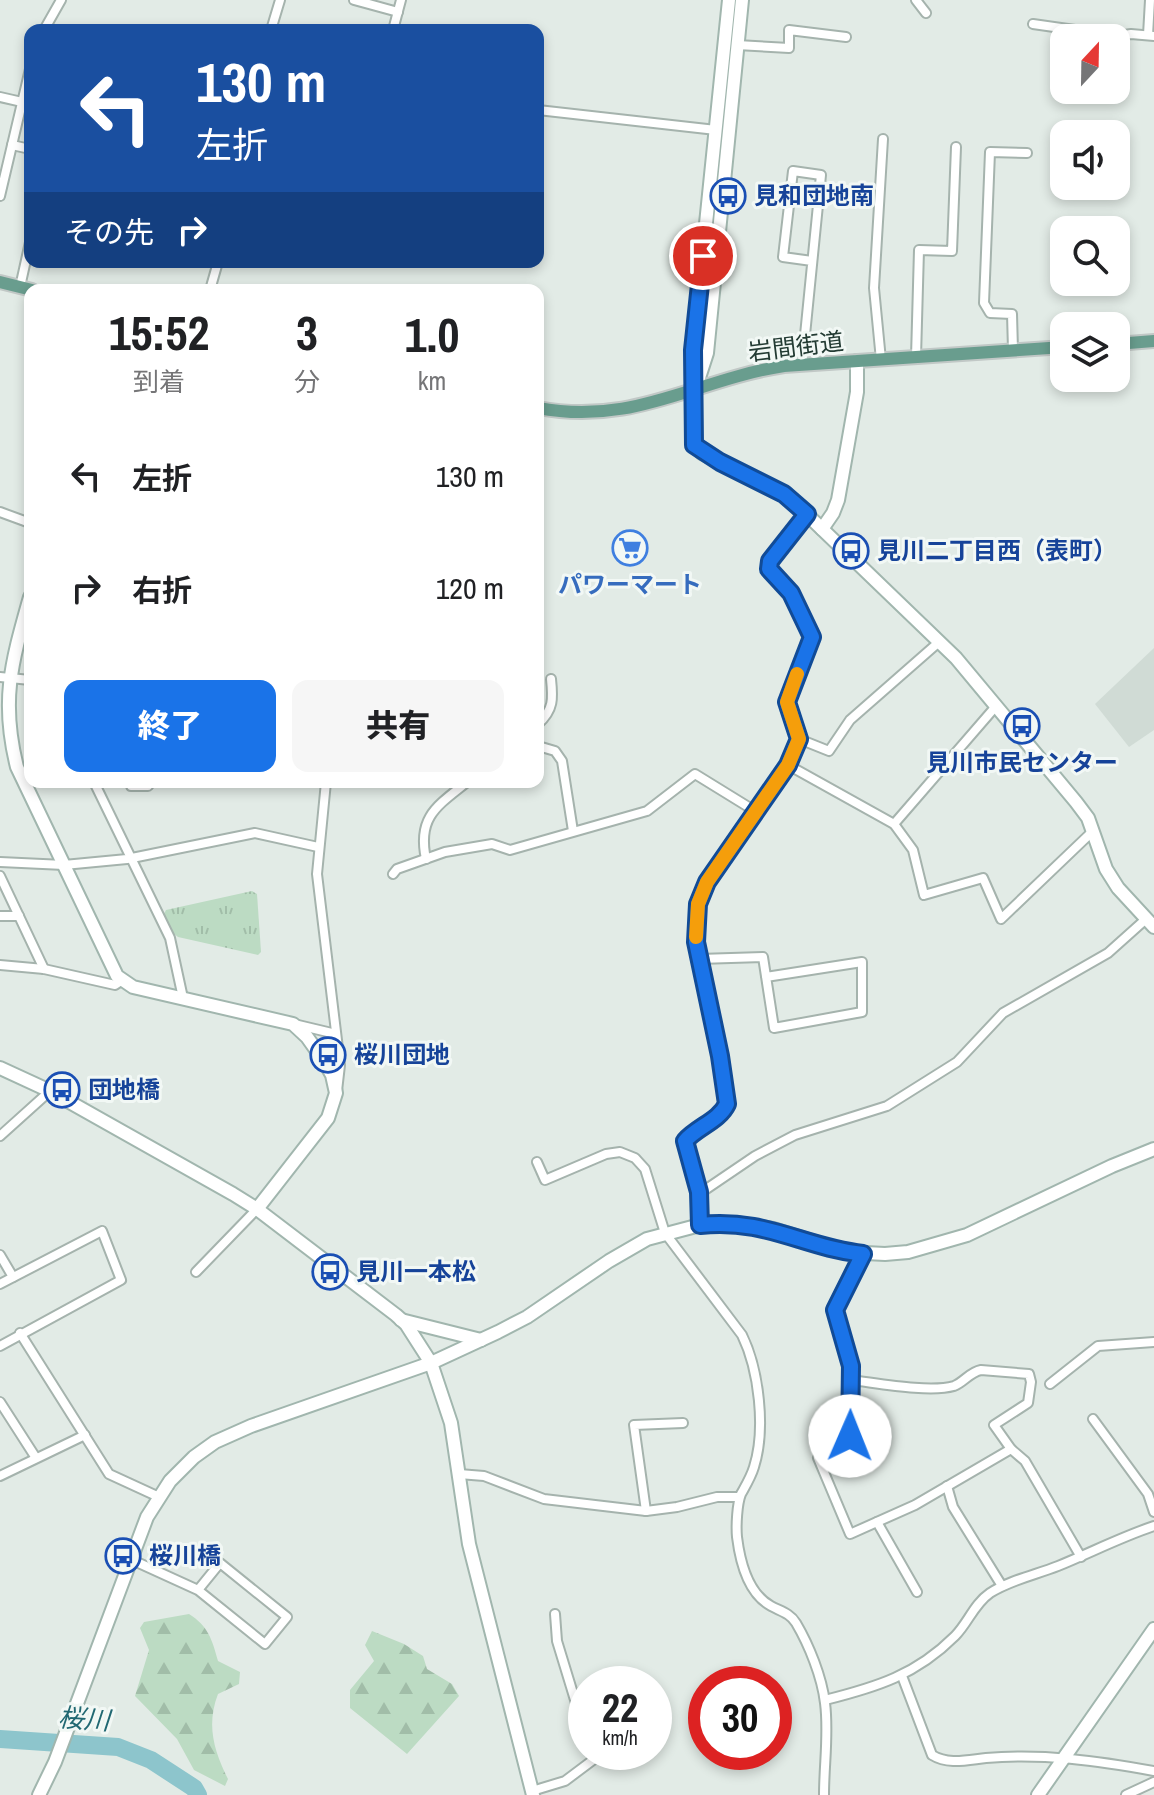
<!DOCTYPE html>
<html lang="ja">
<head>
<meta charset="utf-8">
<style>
  :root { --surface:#fff; --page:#f6f6f6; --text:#202124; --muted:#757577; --accent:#1a73e8 }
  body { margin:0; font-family:"Archivo Narrow","Noto Sans JP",sans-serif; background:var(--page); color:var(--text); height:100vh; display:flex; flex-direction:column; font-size:30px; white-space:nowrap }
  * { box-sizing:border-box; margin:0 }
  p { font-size:26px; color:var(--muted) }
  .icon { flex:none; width:44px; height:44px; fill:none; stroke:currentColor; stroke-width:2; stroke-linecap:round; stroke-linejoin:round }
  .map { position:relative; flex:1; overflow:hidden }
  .details { position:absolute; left:24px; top:284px; width:520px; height:504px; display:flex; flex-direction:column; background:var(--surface); border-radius:16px; box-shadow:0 4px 12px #0003 }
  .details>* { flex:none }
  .hud { position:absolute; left:24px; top:24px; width:520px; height:244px; border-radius:16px; box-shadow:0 4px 12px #0003; background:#1a4fa0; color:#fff; overflow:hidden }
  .needle { width:52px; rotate:22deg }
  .buttons { position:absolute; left:1050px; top:24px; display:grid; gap:16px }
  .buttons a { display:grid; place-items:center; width:80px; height:80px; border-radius:16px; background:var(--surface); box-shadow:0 4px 12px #0003; font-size:40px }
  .speed { position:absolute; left:568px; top:1666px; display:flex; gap:16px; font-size:40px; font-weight:700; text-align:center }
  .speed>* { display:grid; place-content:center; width:104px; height:104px; border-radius:50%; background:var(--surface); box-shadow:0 4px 12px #0003; line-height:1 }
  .speed small { font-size:20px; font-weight:400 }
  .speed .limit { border:12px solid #d22; background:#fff; color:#111 }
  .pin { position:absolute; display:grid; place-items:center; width:68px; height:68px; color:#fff; margin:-34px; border:4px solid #fff; border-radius:50%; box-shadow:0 2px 8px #0007 }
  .me { position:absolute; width:88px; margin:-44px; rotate:1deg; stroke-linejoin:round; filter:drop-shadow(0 0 6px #0008) }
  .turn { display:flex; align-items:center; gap:28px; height:168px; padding:0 40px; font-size:36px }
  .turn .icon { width:104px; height:104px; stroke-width:2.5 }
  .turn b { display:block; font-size:56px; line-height:68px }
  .then { display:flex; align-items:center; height:76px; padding:0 40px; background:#0003; gap:16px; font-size:30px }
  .eta { display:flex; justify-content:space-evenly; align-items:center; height:136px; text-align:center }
  .eta b { font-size:48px; font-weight:800; line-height:56px }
  .action { display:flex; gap:16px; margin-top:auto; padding:16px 40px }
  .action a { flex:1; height:92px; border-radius:16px; background:var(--accent); color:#fff; font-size:32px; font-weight:800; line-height:92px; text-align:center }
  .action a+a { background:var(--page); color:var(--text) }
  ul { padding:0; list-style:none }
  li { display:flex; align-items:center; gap:24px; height:112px; padding:0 40px }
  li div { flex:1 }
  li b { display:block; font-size:30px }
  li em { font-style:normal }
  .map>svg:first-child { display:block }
  .built { fill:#d0dbd5 }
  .forest { fill:url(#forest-firs) }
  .park { fill:url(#park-tufts) }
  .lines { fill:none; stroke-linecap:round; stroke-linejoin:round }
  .river { stroke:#8dc5cc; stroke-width:18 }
  .street-casing { stroke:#a5b3ad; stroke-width:12 }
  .secondary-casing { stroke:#a1b6ae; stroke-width:16 }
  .primary-casing { stroke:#c1c8c6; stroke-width:16 }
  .street { stroke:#fff; stroke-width:8 }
  .secondary { stroke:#fff; stroke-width:12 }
  .primary { stroke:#699d8e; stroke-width:12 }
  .route-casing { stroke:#114b97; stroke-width:20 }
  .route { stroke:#1a73e8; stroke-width:14 }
  .slow { stroke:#f59e0b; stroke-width:14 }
  .labels { text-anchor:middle; stroke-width:6; stroke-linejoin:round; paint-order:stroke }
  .transit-label { font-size:24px; font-weight:bold; fill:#164399; stroke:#f2f8f5; text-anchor:start }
  .street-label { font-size:24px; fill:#233b33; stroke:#f2f8f5 }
  .shop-label { font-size:24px; font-weight:bold; fill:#366cbe; stroke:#f2f8f5 }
  .water-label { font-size:26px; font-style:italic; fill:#216872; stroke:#f2f8f5 }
</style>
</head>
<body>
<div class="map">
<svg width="1154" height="1795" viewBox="0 0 1154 1795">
  <defs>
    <pattern id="forest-firs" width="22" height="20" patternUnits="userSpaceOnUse" patternTransform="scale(2)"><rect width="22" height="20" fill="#bcdbc3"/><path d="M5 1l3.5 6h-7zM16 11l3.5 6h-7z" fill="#a1bda8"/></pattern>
    <pattern id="park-tufts" width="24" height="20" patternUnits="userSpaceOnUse" patternTransform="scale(2)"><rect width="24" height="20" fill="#bcdbc3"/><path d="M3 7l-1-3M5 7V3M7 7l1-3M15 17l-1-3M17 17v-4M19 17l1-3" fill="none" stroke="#a1bda8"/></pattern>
  </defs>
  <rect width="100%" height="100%" fill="#e2ebe6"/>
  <polygon class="built" points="1154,648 1154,730 1129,747 1095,704"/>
  <g class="forest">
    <path d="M 189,1614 C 208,1626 212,1639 218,1661 L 240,1672 L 239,1684 L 218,1694 C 206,1725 214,1751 228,1779 L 225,1786 L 194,1770 L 177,1739 L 135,1696 L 149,1650 L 140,1628 L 144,1622 Z"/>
    <polygon points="372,1631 404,1644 423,1656 427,1669 452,1684 459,1696 407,1754 350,1708 350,1690 374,1661 365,1645"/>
  </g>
  <polygon class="park" points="252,891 257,894 261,952 258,955 178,937 173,933 164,914 166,910"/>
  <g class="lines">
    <polyline class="river" points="0,1739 118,1747 151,1760 194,1788 198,1795"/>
    <defs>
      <g id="street">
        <polyline points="354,0 398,12"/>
        <polyline points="916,0 926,13"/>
        <polyline points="1033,24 1117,36 1131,34 1154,36"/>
        <polyline points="44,30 61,0"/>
        <polyline points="271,30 280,0"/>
        <polyline points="393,30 401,0"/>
        <polyline points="1148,35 1150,0"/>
        <polyline points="737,45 789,48 789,30 846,37"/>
        <polyline points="0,97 22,102"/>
        <polyline points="538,110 716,130"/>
        <polyline points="12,145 30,149"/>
        <polyline points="0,196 30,69"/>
        <polyline points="20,287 30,242"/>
        <polyline points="210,290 218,262"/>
        <polyline points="1013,350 1012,314 990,313 984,303 990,152 1027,153"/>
        <polyline points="916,357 919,250 952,251 956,147"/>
        <polyline points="881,360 874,288 883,139"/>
        <polyline points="802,365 821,175 793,171 783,257 812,261"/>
        <polyline points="0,512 30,523"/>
        <polyline points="0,677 30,680"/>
        <path d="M 538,724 C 554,710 553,698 551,679"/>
        <polyline points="799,739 829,751 850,720 939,642"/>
        <polyline points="538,746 555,751 562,761 573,831"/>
        <polyline points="788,765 894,824 913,850 924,895 983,878 1001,919 1093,831"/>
        <polyline points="94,782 170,938 183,998"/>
        <polyline points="130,782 131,786 148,786 151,782"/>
        <polyline points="326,782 317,874 340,1065 337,1091"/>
        <polyline points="894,824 997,705"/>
        <path d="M 426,859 C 417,817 437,806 467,782"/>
        <polyline points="0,862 64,865 127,859 255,833 318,847"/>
        <polyline points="393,874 397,869 445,852 492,844 510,850 647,811 695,774 755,811"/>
        <polyline points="0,876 44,969"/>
        <polyline points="0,916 19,916"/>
        <polyline points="699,959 763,957 774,1028 862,1012 862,962 766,977"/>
        <polyline points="0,965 44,969 115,985 121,981"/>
        <polyline points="294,1024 336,1034"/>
        <polyline points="0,1136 50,1091"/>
        <path d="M 537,1162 L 545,1180 L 606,1154 L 620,1152 L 635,1158 L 645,1169 L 665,1233 L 742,1335 C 759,1370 766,1429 754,1467 C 751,1477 746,1485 741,1494 C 737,1504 736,1526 737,1537 C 740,1561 747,1593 771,1606 C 780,1611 790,1613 796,1623 C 809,1645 822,1677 825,1703 C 829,1733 824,1764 824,1795"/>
        <polyline points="699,1194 755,1156 795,1135 887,1106 957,1062 1003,1013 1108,953 1146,919"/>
        <path d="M 700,1225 L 699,1192 L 685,1141 C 697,1127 719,1121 727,1104 L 720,1056 L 696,942 C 695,920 699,903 707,882 L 788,765 L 796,746 L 799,739 L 787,702 L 812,637 L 791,593 L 769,569 L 770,561 L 807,514"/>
        <polyline points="863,1254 835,1310 851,1366 850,1436 818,1458 850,1534 915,1505 1011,1449 1025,1461 1081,1557"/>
        <polyline points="0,1255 13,1277"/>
        <polyline points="196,1272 257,1209"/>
        <polyline points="0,1284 102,1231 121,1280 0,1346"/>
        <polyline points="20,1333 109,1474 159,1497"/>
        <path d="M 851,1380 C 877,1383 929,1393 954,1386 C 964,1382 970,1372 981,1370 L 1029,1374 L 1031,1382 L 1028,1403 L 994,1425 L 1011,1449"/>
        <polyline points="1050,1384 1098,1346 1154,1342"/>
        <polyline points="0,1402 36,1458"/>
        <polyline points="1093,1419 1148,1494 1154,1512"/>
        <polyline points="459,1474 484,1476 544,1499 646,1511 677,1507 717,1497 739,1497"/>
        <polyline points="0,1476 85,1435"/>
        <polyline points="947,1486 953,1507 1002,1586"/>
        <polyline points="646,1511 634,1425 683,1423"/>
        <polyline points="877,1522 917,1592"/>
        <polyline points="130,1559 198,1590 265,1644 287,1617 220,1563 198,1590"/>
        <polyline points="555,1614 557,1641 586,1736"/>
        <path d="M 902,1676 L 932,1755 C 948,1765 967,1760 986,1758 C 1042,1753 1099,1761 1154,1771"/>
        <path d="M 825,1700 C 877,1687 916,1675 955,1636 C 968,1623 974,1604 990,1593 C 1010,1580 1035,1575 1058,1566 C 1090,1553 1121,1537 1154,1526"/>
        <polyline points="532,1791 565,1781 593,1760 591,1752"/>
        <polyline points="1126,1795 1154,1782"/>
      </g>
      <g id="secondary">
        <polyline points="729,0 693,350 694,445 702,453 773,488 795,503 956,658 1076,802 1088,818 1106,869 1118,888 1154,927"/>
        <polyline points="697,384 707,353 742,0"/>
        <polyline points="822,529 833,513 838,500 857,392 857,361"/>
        <path d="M 30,597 C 12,661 0,700 17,767 L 117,976 L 133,987 L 293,1024 L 307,1037 L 324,1061 L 332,1075 L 336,1093 L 328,1118 L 257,1209"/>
        <polyline points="0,1068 50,1091 233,1194 257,1209 396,1315 406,1324 431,1363 451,1423 469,1544 533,1795"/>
        <polyline points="401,1320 481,1340"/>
        <polyline points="39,1795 55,1762 147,1517 170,1481 194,1457 215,1442 251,1426 431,1363 498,1332 527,1317 609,1261 647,1239 700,1225 736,1223 773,1229 846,1252 885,1254 908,1252 967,1235 1112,1166 1154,1149"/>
        <polyline points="1038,1795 1154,1629"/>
      </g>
      <g id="primary">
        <polyline points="0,282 32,290"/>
        <polyline points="1116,344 1154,341"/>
        <path d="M 538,408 C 635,426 694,380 784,366 L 1064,347"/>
      </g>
    </defs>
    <use href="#street" class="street-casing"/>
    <use href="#secondary" class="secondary-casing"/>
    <use href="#primary" class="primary-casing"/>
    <use href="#street" class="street"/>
    <use href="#secondary" class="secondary"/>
    <use href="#primary" class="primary"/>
  </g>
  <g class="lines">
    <defs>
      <path id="route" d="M 703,256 L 693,350 L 694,445 L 720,462 L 784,494 L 807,514 L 770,561 L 769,569 L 791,593 L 812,637 L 787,702 L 799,739 L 788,765 L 707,882 L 698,904 L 696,942 L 720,1056 L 727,1104 C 719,1121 697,1127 685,1141 L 699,1192 L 700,1225 C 766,1218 802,1247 863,1254 L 835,1310 L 851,1366 L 850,1436"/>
    </defs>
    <use href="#route" class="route-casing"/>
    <use href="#route" class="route"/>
    <polyline class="slow" points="696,937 698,904 707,882 788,765 799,739 787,702 797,674"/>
  </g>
  <defs>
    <symbol id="bus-ring" viewBox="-11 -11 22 22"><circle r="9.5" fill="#f2f8f5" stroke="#1a4fb4" stroke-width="1.5"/><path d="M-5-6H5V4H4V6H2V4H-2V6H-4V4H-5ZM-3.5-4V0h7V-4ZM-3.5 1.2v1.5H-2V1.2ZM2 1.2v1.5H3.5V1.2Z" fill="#1a4fb4"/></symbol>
    <symbol id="supermarket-ring" viewBox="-11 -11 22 22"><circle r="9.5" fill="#f2f8f5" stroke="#3f7fe0" stroke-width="1.5"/><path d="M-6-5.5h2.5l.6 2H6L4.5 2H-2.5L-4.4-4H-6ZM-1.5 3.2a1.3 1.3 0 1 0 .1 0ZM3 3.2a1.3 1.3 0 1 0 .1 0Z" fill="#3f7fe0"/></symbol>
  </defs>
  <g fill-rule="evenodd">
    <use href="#bus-ring" x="708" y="176" width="40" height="40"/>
    <use href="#supermarket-ring" x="610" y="528" width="40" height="40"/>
    <use href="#bus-ring" x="831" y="531" width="40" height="40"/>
    <use href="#bus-ring" x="1002" y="706" width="40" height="40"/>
    <use href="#bus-ring" x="308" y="1035" width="40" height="40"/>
    <use href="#bus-ring" x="42" y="1070" width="40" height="40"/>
    <use href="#bus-ring" x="310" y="1252" width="40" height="40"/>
    <use href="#bus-ring" x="103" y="1536" width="40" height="40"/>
  </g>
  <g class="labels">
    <g class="transit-label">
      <text x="754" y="204">見和団地南</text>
      <text x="877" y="559">見川二丁目西（表町）</text>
      <text x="1022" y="771" text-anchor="middle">見川市民センター</text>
      <text x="354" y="1063">桜川団地</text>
      <text x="88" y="1098">団地橋</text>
      <text x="356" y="1280">見川一本松</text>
      <text x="149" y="1564">桜川橋</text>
    </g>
    <g class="street-label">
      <text transform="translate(796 347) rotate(-7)" y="8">岩間街道</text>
    </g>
    <g class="shop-label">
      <text x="630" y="593">パワーマート</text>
    </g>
    <g class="water-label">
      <text transform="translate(84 1719) rotate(4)" y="9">桜川</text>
    </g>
  </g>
</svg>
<div class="buttons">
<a><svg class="needle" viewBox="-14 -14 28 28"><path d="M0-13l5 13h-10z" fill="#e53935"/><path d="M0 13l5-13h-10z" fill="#757577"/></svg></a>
<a><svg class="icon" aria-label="sound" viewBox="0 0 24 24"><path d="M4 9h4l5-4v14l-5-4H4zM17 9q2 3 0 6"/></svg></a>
<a><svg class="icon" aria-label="search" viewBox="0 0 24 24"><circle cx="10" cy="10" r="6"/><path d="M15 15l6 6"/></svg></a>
<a><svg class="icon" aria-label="layers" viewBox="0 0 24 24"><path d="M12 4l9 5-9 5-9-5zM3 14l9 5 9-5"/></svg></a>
</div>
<div class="speed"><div>22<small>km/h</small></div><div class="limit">30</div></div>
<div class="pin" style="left:703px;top:256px;background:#d93025"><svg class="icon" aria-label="arrive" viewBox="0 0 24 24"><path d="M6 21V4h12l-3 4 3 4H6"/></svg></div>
<svg class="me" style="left:850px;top:1436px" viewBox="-20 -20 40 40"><circle r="19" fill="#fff"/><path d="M0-13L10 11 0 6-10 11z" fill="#1a73e8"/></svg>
<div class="hud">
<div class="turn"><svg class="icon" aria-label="left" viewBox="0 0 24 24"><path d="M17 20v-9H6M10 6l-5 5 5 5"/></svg><div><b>130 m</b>左折</div></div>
<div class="then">その先<svg class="icon" aria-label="right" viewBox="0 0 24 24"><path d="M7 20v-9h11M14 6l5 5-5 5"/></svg></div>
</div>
<section class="details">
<div class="eta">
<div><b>15:52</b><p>到着</p></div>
<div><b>3</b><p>分</p></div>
<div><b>1.0</b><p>km</p></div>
</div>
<ul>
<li><svg class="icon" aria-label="left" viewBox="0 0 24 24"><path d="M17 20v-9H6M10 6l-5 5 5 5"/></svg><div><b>左折</b></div><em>130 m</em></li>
<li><svg class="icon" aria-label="right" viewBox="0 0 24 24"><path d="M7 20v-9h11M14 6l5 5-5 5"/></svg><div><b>右折</b></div><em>120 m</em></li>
</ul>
<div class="action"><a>終了</a><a>共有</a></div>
</section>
</div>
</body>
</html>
